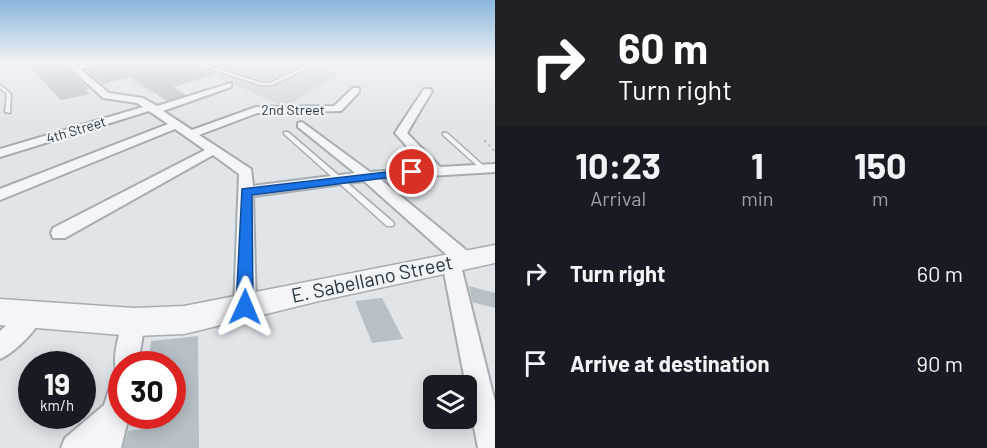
<!DOCTYPE html>
<html lang="en">
<head>
<meta charset="utf-8">
<style>
  :root { --surface:#171b24; --page:#20242c; --text:#f1f3f6; --muted:#9ea1a6 }
  body { margin:0; font-family:Barlow,sans-serif; background:var(--page); color:var(--text); height:100vh; display:flex; flex-direction:column; font-size:22px; white-space:nowrap }
  * { box-sizing:border-box; margin:0 }
  p { font-size:20px; color:var(--muted) }
  .icon { flex:none; width:33px; height:33px; fill:none; stroke:currentColor; stroke-width:2; stroke-linecap:round; stroke-linejoin:round }
  .map { position:relative; flex:1; overflow:hidden }
  .details { display:flex; flex-direction:column; background:var(--surface); width:492px }
  .details>* { flex:none }
  .hud { background:#202124; color:#fff; overflow:hidden }
  .fabs { position:absolute; left:423px; top:375px; display:grid; gap:12px }
  .fabs a { display:grid; place-items:center; width:54px; height:54px; border-radius:9px; background:var(--surface); box-shadow:0 3px 15px #0003; font-size:30px }
  .speed { position:absolute; left:18px; top:351px; display:flex; gap:12px; font-size:30px; font-weight:700; text-align:center }
  .speed>* { display:grid; place-content:center; width:78px; height:78px; border-radius:50%; background:var(--surface); box-shadow:0 3px 15px #0003; line-height:1 }
  .speed small { font-size:15px; font-weight:400 }
  .speed .limit { border:9px solid #d22; background:#fff; color:#111 }
  .pin { position:absolute; display:grid; place-items:center; width:51px; height:51px; color:#fff; margin:-26px; border:3px solid #fff; border-radius:50%; box-shadow:0 2px 6px #0007 }
  .me { position:absolute; width:66px; margin:-33px; rotate:1deg; stroke-linejoin:round; filter:drop-shadow(0 0 4px #0008) }
  .turn { display:flex; align-items:center; gap:21px; height:126px; padding:0 24px; font-size:27px }
  .turn .icon { width:78px; height:78px; stroke-width:2.5 }
  .turn b { display:block; font-size:42px; line-height:51px }
  .eta { display:flex; justify-content:space-evenly; align-items:center; height:102px; text-align:center }
  .eta b { font-size:36px; font-weight:700; line-height:42px }
  ul { padding:0; list-style:none }
  li { display:flex; align-items:center; gap:18px; height:90px; padding:0 24px }
  li div { flex:1 }
  li b { display:block; font-size:22px }
  li em { font-style:normal }
  main { display:flex; flex:1; min-height:0 }
  .map>svg:first-child { display:block }
  .built { fill:#ced5db }
  .building { fill:#b7c0c6 }
  .lines { fill:none; stroke-linecap:round; stroke-linejoin:round }
  .service-casing { stroke:#a5adb3; stroke-width:3 }
  .minor-casing { stroke:#a5adb3; stroke-width:4 }
  .tertiary-casing { stroke:#a5adb3; stroke-width:3 }
  .path { stroke:#bec3c8; stroke-width:2; stroke-dasharray:3 3; stroke-linecap:butt }
  .service { fill:#f3f5f8; fill-rule:evenodd }
  .minor { fill:#f3f5f8; fill-rule:evenodd }
  .tertiary { fill:#f3f5f8; fill-rule:evenodd }
  .route { fill:#1a73e8; stroke:#114b97; stroke-width:1.5 }
  .labels { text-anchor:middle; stroke-width:4.5; stroke-linejoin:round; paint-order:stroke }
  .far-street-label { font-size:14px; fill:#283641; stroke:#f0f4f7 }
  .near-street-label { font-size:20px; fill:#283641; stroke:#f0f4f7 }
</style>
</head>
<body>
<main>
<div class="map">
<svg width="495" height="448" viewBox="0 0 495 448">
  <rect width="100%" height="100%" fill="#e0e5e9"/>
  <polygon class="built" points="191,62 317,62 311,66 340,74 285,107 214,76 152,94 128,79"/>
  <g class="building">
    <polygon points="55,62 62,62 89,89 85,90 91,94 61,100 30,67"/>
    <polygon points="107,62 195,62 196,66 215,74 173,87 186,95 167,101 131,77 102,84 85,70"/>
    <polygon points="469,286 495,293 495,308 472,302"/>
    <polygon points="382,298 403,339 372,343 355,301"/>
    <polygon points="198,336 199,448 123,448 128,431 141,429 143,416 172,416 172,364 148,364 151,341"/>
  </g>
  <g class="lines">
    <defs>
      <g id="service">
        <polygon points="197,62 262,83 270,83 315,62 320,62 273,85 260,85 197,64"/>
        <polygon points="0,85 11,94 10,113 5,112 7,94 0,88"/>
        <polygon points="284,132 288,132 393,222 394,224 393,226 387,226 284,134"/>
        <polygon points="443,133 447,133 486,168 486,170 482,170 443,135"/>
      </g>
      <g id="minor">
        <polygon points="64,62 72,62 76,65 105,62 80,69 109,93 143,98 157,106 231,83 231,87 163,111 192,130 256,107 334,106 353,88 359,88 359,92 341,111 257,113 199,135 251,169 253,186 355,173 298,127 298,123 302,122 370,172 426,168 395,133 424,89 430,89 432,91 407,133 440,167 495,164 495,172 380,179 471,254 473,259 471,264 461,266 495,402 495,448 478,448 442,262 447,255 364,181 253,196 256,307 252,314 245,317 238,314 234,307 239,174 213,155 65,238 53,238 51,233 53,228 205,150 175,129 0,200 0,189 168,124 149,111 0,157 0,149 143,107 137,103 103,98"/>
        <path d="M 32,305 L 40,309 L 43,316 C 36,331 15,352 0,359 L 0,331 L 24,309 Z"/>
        <path d="M 134,311 L 142,314 L 145,322 L 138,364 L 122,364 L 122,374 L 117,373 C 111,357 120,330 126,314 Z"/>
        <polygon points="122,374 122,416 129,416 121,448 61,448 65,438 104,405 113,378"/>
      </g>
      <polygon id="tertiary" points="495,245 495,263 319,301 184,334 134,336 0,325 0,299 134,308 184,306"/>
    </defs>
    <use href="#service" class="service-casing"/>
    <use href="#minor" class="minor-casing"/>
    <use href="#tertiary" class="tertiary-casing"/>
    <polyline class="path" points="484,140 495,152"/>
    <use href="#service" class="service"/>
    <use href="#minor" class="minor"/>
    <use href="#tertiary" class="tertiary"/>
  </g>
  <linearGradient id="sky" x2="0" y2="1"><stop stop-color="#89b6dc"/><stop offset="0.5" stop-color="#f1f3f5"/><stop offset="1" stop-color="#f1f3f5" stop-opacity="0"/></linearGradient>
  <rect width="495" height="125" fill="url(#sky)"/>
  <polygon class="route" points="412,169 418,172 416,174 252,195 253,307 251,312 245,315 238,312 236,307 242,189"/>
  <g class="labels">
    <g class="far-street-label">
      <text x="293" y="115">2nd Street</text>
      <text transform="translate(76 130) rotate(-17)" y="5">4th Street</text>
    </g>
    <g class="near-street-label">
      <text transform="translate(372 279) rotate(-12)" y="7">E. Sabellano Street</text>
    </g>
  </g>
</svg>
<div class="fabs">
<a><svg class="icon" aria-label="layers" viewBox="0 0 24 24"><path d="M12 4l9 5-9 5-9-5zM3 14l9 5 9-5"/></svg></a>
</div>
<div class="speed"><div>19<small>km/h</small></div><div class="limit">30</div></div>
<div class="pin" style="left:412px;top:172px;background:#d93025"><svg class="icon" aria-label="arrive" viewBox="0 0 24 24"><path d="M6 21V4h12l-3 4 3 4H6"/></svg></div>
<svg class="me" style="left:245px;top:307px" viewBox="-20 -20 40 40"><path d="M0-17L14 15 0 8-14 15z" fill="#1a73e8" stroke="#fff" stroke-width="4"/></svg>
</div>
<section class="details">
<div class="hud">
<div class="turn"><svg class="icon" aria-label="right" viewBox="0 0 24 24"><path d="M7 20v-9h11M14 6l5 5-5 5"/></svg><div><b>60 m</b>Turn right</div></div>
</div>
<div class="eta">
<div><b>10:23</b><p>Arrival</p></div>
<div><b>1</b><p>min</p></div>
<div><b>150</b><p>m</p></div>
</div>
<ul>
<li><svg class="icon" aria-label="right" viewBox="0 0 24 24"><path d="M7 20v-9h11M14 6l5 5-5 5"/></svg><div><b>Turn right</b></div><em>60 m</em></li>
<li><svg class="icon" aria-label="arrive" viewBox="0 0 24 24"><path d="M6 21V4h12l-3 4 3 4H6"/></svg><div><b>Arrive at destination</b></div><em>90 m</em></li>
</ul>
</section>
</main>
</body>
</html>
